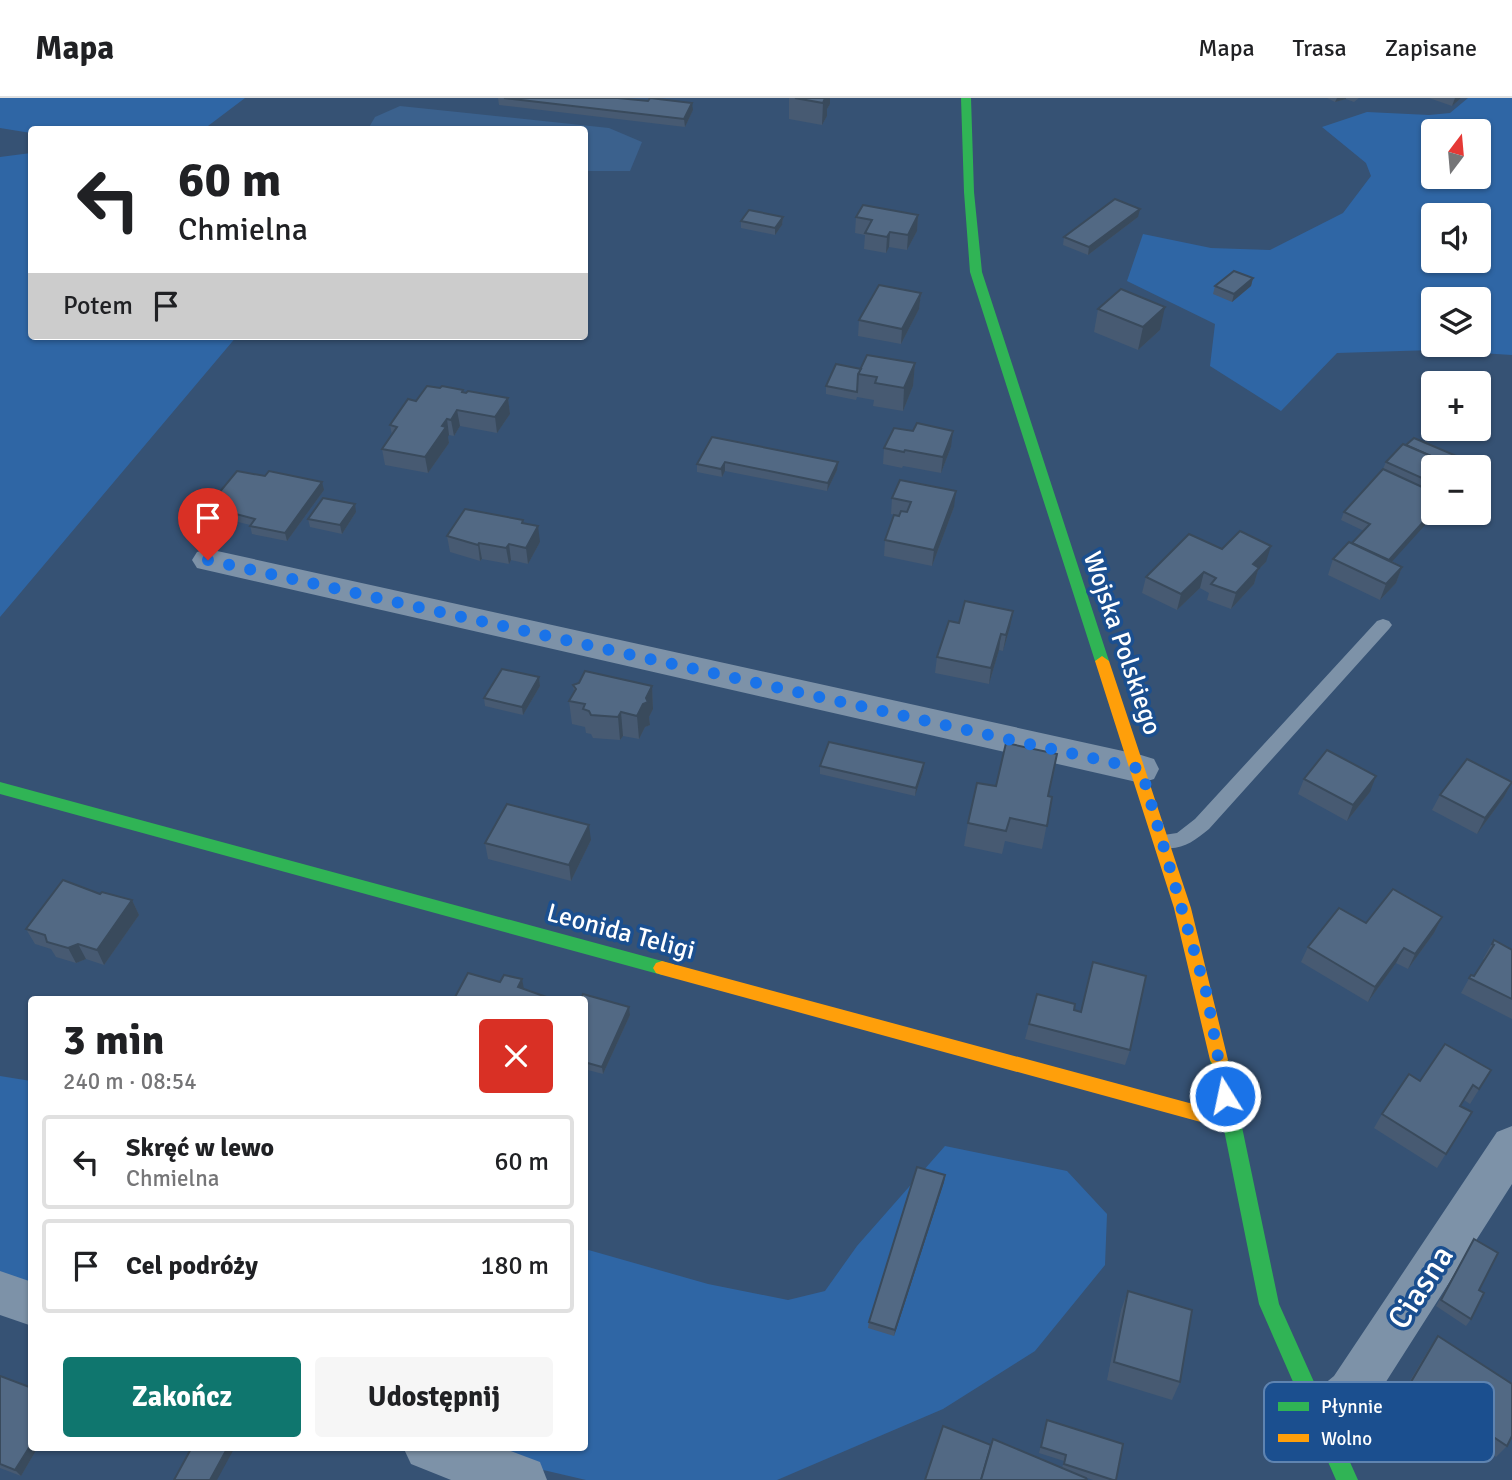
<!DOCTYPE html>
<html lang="pl">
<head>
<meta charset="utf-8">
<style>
  :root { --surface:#fff; --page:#f6f6f6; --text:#202124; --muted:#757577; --line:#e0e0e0; --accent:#0f766e }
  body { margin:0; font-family:Signika,sans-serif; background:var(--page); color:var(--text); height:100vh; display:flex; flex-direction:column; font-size:26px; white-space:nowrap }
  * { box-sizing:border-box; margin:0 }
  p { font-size:23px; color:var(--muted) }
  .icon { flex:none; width:38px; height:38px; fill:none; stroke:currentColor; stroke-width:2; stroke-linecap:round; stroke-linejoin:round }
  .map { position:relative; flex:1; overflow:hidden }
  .panel { position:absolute; left:28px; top:898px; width:560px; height:455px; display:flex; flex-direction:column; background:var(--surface); border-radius:7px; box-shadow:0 2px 5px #0004 }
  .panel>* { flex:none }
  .top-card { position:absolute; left:28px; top:28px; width:560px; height:214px; border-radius:7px; box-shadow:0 2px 5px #0004; background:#fff; color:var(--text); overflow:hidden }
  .needle { width:46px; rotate:16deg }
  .fabs { position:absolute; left:1421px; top:21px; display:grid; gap:14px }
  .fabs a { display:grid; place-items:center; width:70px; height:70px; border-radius:7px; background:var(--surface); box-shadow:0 2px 5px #0004; font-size:35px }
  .pin { position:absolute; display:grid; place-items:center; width:60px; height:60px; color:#fff; margin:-72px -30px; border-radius:50% 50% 50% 0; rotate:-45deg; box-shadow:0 0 7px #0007 }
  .pin .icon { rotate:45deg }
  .me { position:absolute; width:77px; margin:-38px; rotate:350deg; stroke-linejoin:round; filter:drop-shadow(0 0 5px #0008) }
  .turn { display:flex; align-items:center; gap:24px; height:147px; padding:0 35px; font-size:32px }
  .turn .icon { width:91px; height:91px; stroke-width:2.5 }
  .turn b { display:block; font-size:49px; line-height:60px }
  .then { display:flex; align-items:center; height:66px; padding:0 35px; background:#0003; gap:14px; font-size:26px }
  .round { display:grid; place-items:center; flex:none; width:74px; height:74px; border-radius:7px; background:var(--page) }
  .summary { display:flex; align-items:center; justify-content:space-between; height:119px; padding:0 35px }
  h1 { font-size:42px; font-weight:800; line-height:52px }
  .primary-button { display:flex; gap:14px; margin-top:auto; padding:14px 35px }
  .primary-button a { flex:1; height:80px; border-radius:7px; background:var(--accent); color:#fff; font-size:28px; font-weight:800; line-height:80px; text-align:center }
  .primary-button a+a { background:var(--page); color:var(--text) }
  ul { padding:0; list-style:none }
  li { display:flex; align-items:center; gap:21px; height:94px; margin:0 14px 10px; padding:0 21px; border:4px solid var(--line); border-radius:7px }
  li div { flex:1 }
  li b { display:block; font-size:26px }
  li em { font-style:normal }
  header { display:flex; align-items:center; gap:42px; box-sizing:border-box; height:98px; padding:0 35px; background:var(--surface); border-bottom:2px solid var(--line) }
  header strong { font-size:33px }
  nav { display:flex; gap:38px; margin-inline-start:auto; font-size:24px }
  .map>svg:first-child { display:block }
  .green { fill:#2f66a5; fill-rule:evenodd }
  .water { fill:#3b618d }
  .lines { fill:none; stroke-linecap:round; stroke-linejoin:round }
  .lane { fill:#7d92a8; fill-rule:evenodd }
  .street { fill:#7d92a8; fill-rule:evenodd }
  .fast { fill:#30b455; fill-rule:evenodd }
  .slow { fill:#ff9f0a; fill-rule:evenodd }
  .wall { fill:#475a72 }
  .shaded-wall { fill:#394a5c }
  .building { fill:#526984; stroke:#394a5c; stroke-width:2 }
  .route { stroke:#1a73e8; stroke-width:12; stroke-dasharray:0 21.6 }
  .labels { text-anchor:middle; stroke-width:7; stroke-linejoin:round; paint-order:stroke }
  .street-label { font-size:26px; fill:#fff; stroke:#1b4f8f }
  .near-street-label { font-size:32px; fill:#fff; stroke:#1b4f8f }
  .key { fill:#1b4f8f; stroke:#5f84b1; stroke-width:2 }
  .key-label { font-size:19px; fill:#fff }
</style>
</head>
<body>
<header>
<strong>Mapa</strong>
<nav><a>Mapa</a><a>Trasa</a><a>Zapisane</a></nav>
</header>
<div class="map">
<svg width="1512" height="1382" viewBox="0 0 1512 1382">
  <rect width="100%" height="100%" fill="#365274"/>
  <g class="green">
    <polygon points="0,0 245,0 204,31 32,32 31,35 0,30"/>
    <path d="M 1468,0 L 1512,0 L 1512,257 L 1433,252 L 1337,255 L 1281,313 L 1210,268 L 1215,226 L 1127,183 L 1143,136 L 1211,150 L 1270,152 L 1343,115 L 1371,78 L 1366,65 L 1322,29 L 1367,14 L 1429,17 L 1450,15 ZM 1433,33 L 1479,33 L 1479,79 L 1433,79 ZM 1433,117 L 1479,117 L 1479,163 L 1433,163 ZM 1433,201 L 1479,201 L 1479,247 L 1433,247 Z"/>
    <polygon points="31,55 32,238 237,238 0,519 0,59"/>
    <polygon points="0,978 31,983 31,1207 0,1201"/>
    <polygon points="945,1048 1067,1073 1107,1116 1105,1167 1035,1253 943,1311 777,1382 586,1382 444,1349 584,1349 585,1151 708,1186 788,1202 825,1193 857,1148"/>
  </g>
  <polygon class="water" points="400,8 609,30 642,44 630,73 585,73 584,32 368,31 375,19"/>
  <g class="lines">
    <path class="lane" d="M 1383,521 L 1389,523 L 1392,527 L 1389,531 L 1209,731 C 1193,744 1179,755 1157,748 L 1154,743 L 1157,738 L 1177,735 L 1195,721 L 1377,523 Z"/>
    <g class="street">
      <polygon points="208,451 1141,657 1154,661 1159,671 1154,681 1141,685 197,470 192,462 197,454"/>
      <polygon points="1512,1028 1512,1086 1368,1312 1335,1339 1318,1346 1301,1339 1294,1322 1301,1305 1334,1278 1497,1034"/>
      <polygon points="0,1173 32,1184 32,1228 0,1217"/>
      <polygon points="403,1349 500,1349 540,1364 547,1382 451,1382 411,1366"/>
    </g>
    <g class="fast">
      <polygon points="961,0 971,0 974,94 982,174 1109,563 1102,568 1095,563 970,174 964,94"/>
      <polygon points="0,684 662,863 668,865 671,870 668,875 662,877 0,696"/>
      <polygon points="1219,954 1225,957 1228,962 1279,1206 1358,1382 1336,1382 1259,1206 1210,962 1213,957"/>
    </g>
    <g class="slow">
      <polygon points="1102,558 1109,563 1191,810 1228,962 1225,967 1219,970 1213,967 1210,962 1174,810 1095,563"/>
      <polygon points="662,863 1230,1016 1237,1018 1239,1024 1237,1030 1230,1032 662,877 656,875 653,870 656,865"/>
    </g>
  </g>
  <g class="wall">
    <polygon points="498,0 618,0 693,12 685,29 499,7"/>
    <polygon points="789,0 830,0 830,6 827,11 827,18 822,27 789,21"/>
    <polygon points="1327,0 1359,0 1354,4 1346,1 1335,4"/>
    <polygon points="1429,0 1461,0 1452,8"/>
    <polygon points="918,117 917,133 907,152 889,149 886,155 864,151 865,137 855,135 856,119"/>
    <polygon points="783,119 782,127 775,137 741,130 741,123"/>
    <polygon points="1138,119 1088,157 1063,147 1064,139"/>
    <polygon points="1253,180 1251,188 1232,204 1213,196 1215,188"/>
    <polygon points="921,195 919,211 901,246 858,238 859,222"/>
    <polygon points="1098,211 1160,232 1138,252 1094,234"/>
    <polygon points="915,265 913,288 903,313 873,308 874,302 857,299 856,302 826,296 826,288 861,271"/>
    <polygon points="440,290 463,292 464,295 508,300 510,316 497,335 460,328 454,338 449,337 448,339 449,345 428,375 385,367 382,351 392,337 390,327 416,303"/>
    <polygon points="712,339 837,372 827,393 725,373 722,379 697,374 697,366"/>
    <polygon points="951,349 941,375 903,368 902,370 883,366 884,350"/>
    <polygon points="1386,364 1473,365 1471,369 1433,369 1433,415 1392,463 1402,469 1396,485 1380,502 1328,477 1333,461 1352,445 1364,433 1341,422 1344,414 1383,371"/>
    <polygon points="324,392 287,443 252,436 250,427 215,418 213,410 220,401 218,396"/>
    <polygon points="892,400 954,409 932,468 884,458 885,442 899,418 891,416"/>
    <polygon points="356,414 342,436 310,429 308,421"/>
    <polygon points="524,425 540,444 528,466 511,462 509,466 482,461 480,463 450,454 447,438"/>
    <polygon points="1222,451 1266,464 1258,472 1254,486 1231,511 1207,502 1209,495 1200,490 1177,512 1142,495 1146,479"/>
    <polygon points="1013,513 1010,529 1003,553 999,552 989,586 935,575 937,559"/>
    <polygon points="539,579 540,588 523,617 485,608 484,600"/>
    <polygon points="573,587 652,588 653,611 649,619 650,627 645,629 639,641 623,638 620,642 593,640 591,636 586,635 585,629 572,626 569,603 574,593"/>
    <polygon points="924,665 923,673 915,698 820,676 820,668"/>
    <polygon points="1304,681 1370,694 1347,723 1298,696"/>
    <polygon points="1512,684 1504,699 1477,736 1432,712 1440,697"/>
    <polygon points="1048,698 1052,699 1042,751 1005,743 1002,756 964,748 968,725"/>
    <polygon points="591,742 571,783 488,761 485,745"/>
    <polygon points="100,796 132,802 139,817 104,867 86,861 76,865 56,859 51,851 35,846 26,831"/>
    <polygon points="1442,819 1434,835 1408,871 1396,865 1368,904 1301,864 1308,849 1366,825"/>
    <polygon points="1494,842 1512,852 1512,921 1461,895 1471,877 1474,878 1485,862 1483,861"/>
    <polygon points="1037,896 1074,912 1130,952 1125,967 1025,941"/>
    <polygon points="584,901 629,909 630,917 603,976 584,971"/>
    <polygon points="1491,972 1470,1006 1464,1002 1460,1008 1472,1014 1437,1070 1374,1030 1382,1016"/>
    <polygon points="945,1077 944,1084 894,1238 868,1230 869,1224"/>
    <polygon points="1474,1141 1471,1221 1466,1228 1436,1208"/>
    <polygon points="1128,1193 1180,1284 1172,1302 1107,1282 1121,1212"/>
    <polygon points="1438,1238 1507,1348 1496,1359 1402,1296 1429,1251"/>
    <polygon points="0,1278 32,1349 38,1349 21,1378 0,1370"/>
    <polygon points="1047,1322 1116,1382 1093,1382 991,1347 1062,1370 1064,1363 1039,1355"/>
  </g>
  <g class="shaded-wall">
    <polygon points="825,0 830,0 830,6 827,11 827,18 822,27 823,5"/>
    <polygon points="1337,0 1346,0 1346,1 1335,4"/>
    <polygon points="1455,0 1461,0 1452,8"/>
    <polygon points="692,5 693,12 685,29 684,21"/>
    <polygon points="1140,111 1138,119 1088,157 1089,149"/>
    <polygon points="918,117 917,133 907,152 908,137"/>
    <polygon points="783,119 782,127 775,137 775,130"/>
    <polygon points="890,134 889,149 886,155 887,139"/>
    <polygon points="1253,180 1251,188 1232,204 1234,196"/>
    <polygon points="921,195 919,211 901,246 902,231"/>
    <polygon points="1165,209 1160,232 1138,252 1143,229"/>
    <polygon points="915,265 913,288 903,313 904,290"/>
    <polygon points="508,300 510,316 497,335 495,319"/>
    <polygon points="457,312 460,328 454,338 451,322"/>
    <polygon points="447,321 449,337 448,339 449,345 428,375 425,359 442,328"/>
    <polygon points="953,333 951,349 941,375 943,359"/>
    <polygon points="725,364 725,373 722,379 721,371"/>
    <polygon points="838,364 837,372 827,393 828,385"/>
    <polygon points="322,384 324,392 287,443 285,435"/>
    <polygon points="956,393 954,409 932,468 934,452"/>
    <polygon points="355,406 356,414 342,436 340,427"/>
    <polygon points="1433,413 1433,415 1436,415 1380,477 1383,469"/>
    <polygon points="538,428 540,444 528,466 526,450"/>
    <polygon points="479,445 482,461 480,463 478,447"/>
    <polygon points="509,446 511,462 509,466 506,450"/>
    <polygon points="1271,448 1266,464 1258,472 1254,486 1231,511 1236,495 1253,466"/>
    <polygon points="1402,469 1396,485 1380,502 1386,486"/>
    <polygon points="1204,474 1200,490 1177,512 1181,496"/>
    <polygon points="1013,513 1010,529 1003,553 1006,537"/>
    <polygon points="1001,536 999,552 989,586 991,570"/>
    <polygon points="539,579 540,588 523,617 522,609"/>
    <polygon points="652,588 653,611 649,619 650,627 645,629 639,641 637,618"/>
    <polygon points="621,614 623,638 620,642 618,619"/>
    <polygon points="924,665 923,673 915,698 916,690"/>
    <polygon points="1376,678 1370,694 1347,723 1353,707"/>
    <polygon points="1512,684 1504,699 1477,736 1485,720"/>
    <polygon points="589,727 591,742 571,783 569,767"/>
    <polygon points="132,802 139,817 104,867 97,852"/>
    <polygon points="1442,819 1434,835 1408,871 1415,856"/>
    <polygon points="78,846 86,861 76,865 68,850"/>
    <polygon points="1404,850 1396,865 1368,904 1375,889"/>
    <polygon points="522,881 525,896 518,889"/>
    <polygon points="629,909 630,917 603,976 602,969"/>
    <polygon points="945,1077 944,1084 894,1238 895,1232"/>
    <polygon points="32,1345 32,1349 38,1349 21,1378 15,1372"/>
    <polygon points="228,1349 235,1349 217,1382 210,1382"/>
  </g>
  <g class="building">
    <polygon points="504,0 618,0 648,3 650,0 692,5 684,21"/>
    <polygon points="795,0 825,0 823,5"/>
    <polygon points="1115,101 1140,111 1089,149 1064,139"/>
    <polygon points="863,107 918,117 908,137 890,134 887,139 865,135 872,122 856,119"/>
    <polygon points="749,112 783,119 775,130 741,123"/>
    <polygon points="1234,173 1253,180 1234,196 1215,188"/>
    <polygon points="879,187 921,195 902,231 859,222"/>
    <polygon points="1121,191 1165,209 1143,229 1098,211"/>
    <polygon points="867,257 915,265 904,290 875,285 877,279 858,276"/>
    <polygon points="836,266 861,271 858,276 857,294 826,288"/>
    <polygon points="427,288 440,290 442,288 463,292 462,294 466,295 468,293 508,300 495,319 457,312 451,322 447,321 442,328 446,329 425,359 382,351 397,329 390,327 408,301 416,303"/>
    <polygon points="917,325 953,333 943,359 905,352 904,354 884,350 894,330 913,333"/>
    <polygon points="712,339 838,364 828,385 725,364 721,371 697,366"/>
    <polygon points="1414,340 1473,365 1469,369 1456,369 1406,347"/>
    <polygon points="1403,346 1456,369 1433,369 1433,385 1386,364"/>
    <polygon points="1383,371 1433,394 1433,413 1389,462 1352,445 1370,426 1344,414"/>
    <polygon points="237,373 265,378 269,373 322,384 285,435 250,428 255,421 213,410 223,397 218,396"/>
    <polygon points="900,382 956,393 934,452 885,442 894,417 899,418 901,413 907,414 911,404 892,400"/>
    <polygon points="323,400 355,406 340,427 308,421"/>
    <polygon points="465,411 523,422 522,425 538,428 526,450 509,446 506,450 479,445 478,447 447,438"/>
    <polygon points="1240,433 1271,448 1253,466 1259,470 1236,495 1211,486 1216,480 1204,474 1181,496 1146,479 1189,436 1222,451"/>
    <polygon points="1349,444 1402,469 1386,486 1333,461"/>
    <polygon points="965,503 1013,513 1006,537 1001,536 991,570 937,559 949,523 959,525"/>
    <polygon points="502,571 539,579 522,609 484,600"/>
    <polygon points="585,573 652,588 646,600 648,604 643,606 637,618 621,614 618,619 591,617 589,613 583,611 585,606 569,603 576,591 573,587 579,585"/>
    <polygon points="829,644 924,665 916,690 820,668"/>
    <polygon points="1006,645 1057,656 1048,698 1052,699 1047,728 1010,720 1006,733 968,725 977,685 996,688"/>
    <polygon points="1327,652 1376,678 1353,707 1304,681"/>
    <polygon points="1467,661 1512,684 1485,720 1440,697"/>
    <polygon points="507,706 589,727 569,767 485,745"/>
    <polygon points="63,782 100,796 102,794 132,802 97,852 78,846 68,850 47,844 45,837 26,831"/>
    <polygon points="1393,791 1442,819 1415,856 1404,850 1375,889 1308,849 1339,810 1366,825"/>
    <polygon points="1494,842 1512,852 1512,901 1469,880 1471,877 1474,878 1494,847 1492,846"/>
    <polygon points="1093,864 1146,878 1130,952 1029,926 1037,896 1075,906 1074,912 1081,914"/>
    <polygon points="468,875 500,884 504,877 522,881 518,889 552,901 454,901"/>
    <polygon points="583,896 629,909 602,969 584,964 584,901 581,901"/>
    <polygon points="1445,946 1491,972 1479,991 1473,987 1460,1008 1472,1014 1446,1056 1382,1016 1409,976 1420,983"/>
    <polygon points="917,1069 945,1077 895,1232 869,1224"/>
    <polygon points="1474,1141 1498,1155 1479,1192 1484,1195 1471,1221 1441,1202"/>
    <polygon points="1128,1193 1192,1212 1180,1284 1114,1264"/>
    <polygon points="1438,1238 1512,1286 1512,1338 1507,1348 1411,1284"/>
    <polygon points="0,1278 32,1290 32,1345 15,1372 0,1366"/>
    <polygon points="1047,1322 1123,1346 1116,1382 1113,1382 1064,1366 1066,1357 1041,1349"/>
    <polygon points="943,1328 991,1347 981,1382 925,1382"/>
    <polygon points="993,1341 1086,1380 1087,1382 981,1382"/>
    <polygon points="192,1349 228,1349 210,1382 174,1382"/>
  </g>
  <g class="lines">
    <polyline class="route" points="208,462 1141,671 1207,897 1225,998"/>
  </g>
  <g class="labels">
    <g class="street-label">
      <text transform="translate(1123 545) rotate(71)" y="9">Wojska Polskiego</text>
      <text transform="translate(621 833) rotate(15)" y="9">Leonida Teligi</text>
    </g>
    <g class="near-street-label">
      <text transform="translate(1420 1189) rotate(-57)" y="11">Ciasna</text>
    </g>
  </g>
  <rect x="1264" y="1284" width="230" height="80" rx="10" class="key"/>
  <rect x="1278" y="1304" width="31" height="9" fill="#30b455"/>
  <rect x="1278" y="1336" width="31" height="8" fill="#ff9f0a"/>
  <g class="key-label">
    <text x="1321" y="1315">Płynnie</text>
    <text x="1321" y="1347">Wolno</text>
  </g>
</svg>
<div class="fabs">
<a><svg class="needle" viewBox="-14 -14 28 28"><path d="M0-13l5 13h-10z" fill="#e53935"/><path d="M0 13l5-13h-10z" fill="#757577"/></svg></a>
<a><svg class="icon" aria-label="sound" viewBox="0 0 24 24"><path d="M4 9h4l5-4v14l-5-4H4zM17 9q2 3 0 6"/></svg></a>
<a><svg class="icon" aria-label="layers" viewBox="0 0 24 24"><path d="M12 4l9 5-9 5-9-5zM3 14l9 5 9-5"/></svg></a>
<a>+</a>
<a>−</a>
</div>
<div class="pin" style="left:208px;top:462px;background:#d93025"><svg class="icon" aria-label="arrive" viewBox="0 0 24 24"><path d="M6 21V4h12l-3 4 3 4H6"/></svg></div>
<svg class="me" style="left:1225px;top:998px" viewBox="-20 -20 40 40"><circle r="17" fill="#1a73e8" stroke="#fff" stroke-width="3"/><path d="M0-11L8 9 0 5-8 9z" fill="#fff"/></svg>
<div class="top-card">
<div class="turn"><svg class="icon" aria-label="left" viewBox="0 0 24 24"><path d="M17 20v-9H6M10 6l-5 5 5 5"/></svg><div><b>60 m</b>Chmielna</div></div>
<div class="then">Potem<svg class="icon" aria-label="arrive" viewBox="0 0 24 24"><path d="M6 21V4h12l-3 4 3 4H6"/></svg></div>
</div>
<section class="panel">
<div class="summary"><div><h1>3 min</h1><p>240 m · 08:54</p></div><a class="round" style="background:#d93025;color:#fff"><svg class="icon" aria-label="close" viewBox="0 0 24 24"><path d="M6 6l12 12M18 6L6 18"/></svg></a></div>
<ul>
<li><svg class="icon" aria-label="left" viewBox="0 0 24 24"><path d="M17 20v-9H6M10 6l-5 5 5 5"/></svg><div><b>Skręć w lewo</b><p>Chmielna</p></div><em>60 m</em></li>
<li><svg class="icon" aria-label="arrive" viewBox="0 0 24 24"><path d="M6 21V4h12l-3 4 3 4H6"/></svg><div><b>Cel podróży</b></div><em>180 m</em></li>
</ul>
<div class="primary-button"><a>Zakończ</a><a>Udostępnij</a></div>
</section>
</div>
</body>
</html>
